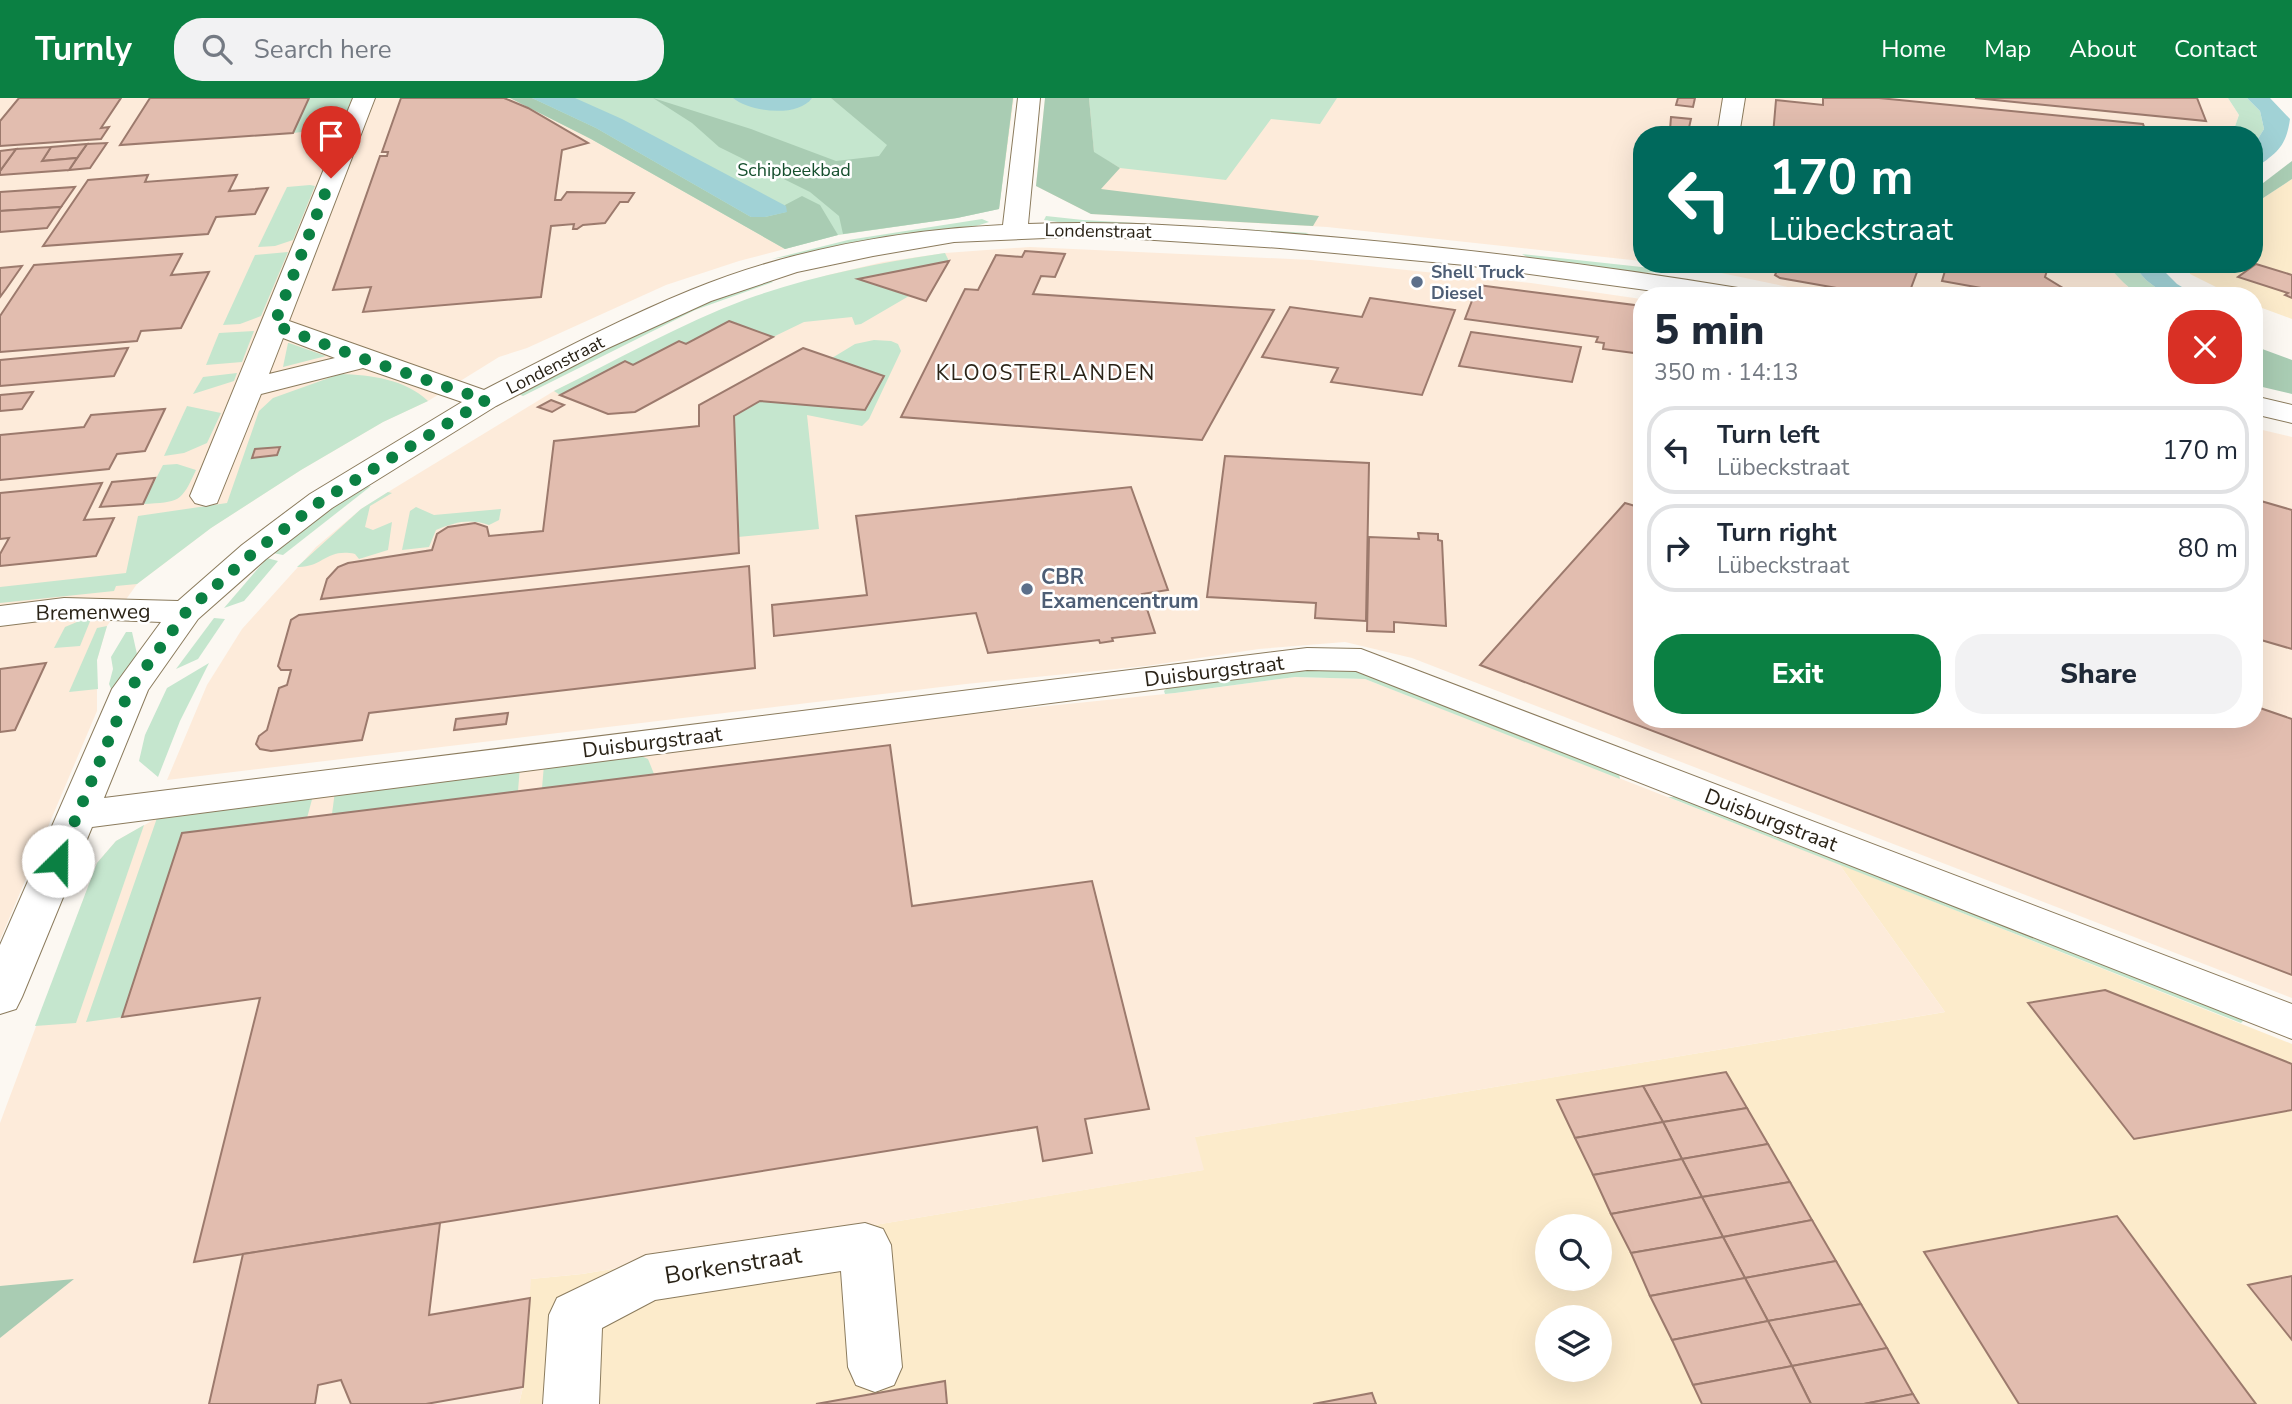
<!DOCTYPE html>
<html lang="en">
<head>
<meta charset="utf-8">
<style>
  :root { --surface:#fff; --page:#f2f2f3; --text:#1f2937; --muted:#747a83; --line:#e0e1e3; --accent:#0b8043 }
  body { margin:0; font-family:"Nunito Sans",sans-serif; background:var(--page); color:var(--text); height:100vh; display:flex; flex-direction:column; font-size:26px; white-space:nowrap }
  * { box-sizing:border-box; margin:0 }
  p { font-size:23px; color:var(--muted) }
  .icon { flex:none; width:38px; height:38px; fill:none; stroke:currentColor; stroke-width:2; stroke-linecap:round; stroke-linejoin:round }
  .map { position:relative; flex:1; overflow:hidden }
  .details { position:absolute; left:1633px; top:189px; width:630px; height:441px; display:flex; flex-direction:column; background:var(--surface); border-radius:28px; box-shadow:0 7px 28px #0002 }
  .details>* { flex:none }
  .top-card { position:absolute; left:1633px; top:28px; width:630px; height:147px; border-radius:28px; box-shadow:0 7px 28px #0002; background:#00695c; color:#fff; overflow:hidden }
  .controls { position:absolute; left:1535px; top:1116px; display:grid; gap:14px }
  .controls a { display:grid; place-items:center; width:77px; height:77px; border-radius:50%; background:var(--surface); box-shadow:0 7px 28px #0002; font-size:35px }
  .pin { position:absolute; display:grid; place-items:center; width:60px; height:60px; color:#fff; margin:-72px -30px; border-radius:50% 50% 50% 0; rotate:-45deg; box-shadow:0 0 7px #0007 }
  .pin .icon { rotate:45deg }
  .me { position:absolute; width:77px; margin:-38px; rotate:23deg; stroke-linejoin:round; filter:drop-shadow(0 0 5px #0008) }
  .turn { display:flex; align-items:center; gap:24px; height:147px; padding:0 21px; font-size:32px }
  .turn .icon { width:91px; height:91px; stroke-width:2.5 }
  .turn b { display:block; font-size:49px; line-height:60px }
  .round { display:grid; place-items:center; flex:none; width:74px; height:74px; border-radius:28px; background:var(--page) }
  .head { display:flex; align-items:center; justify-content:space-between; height:119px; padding:0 21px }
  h1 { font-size:42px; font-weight:800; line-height:52px }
  .primary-button { display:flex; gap:14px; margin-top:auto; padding:14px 21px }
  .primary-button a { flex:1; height:80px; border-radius:28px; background:var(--accent); color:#fff; font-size:28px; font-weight:800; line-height:80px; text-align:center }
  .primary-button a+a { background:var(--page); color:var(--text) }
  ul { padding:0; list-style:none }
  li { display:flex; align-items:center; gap:21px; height:88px; margin:0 14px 10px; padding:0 7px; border:4px solid var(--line); border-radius:28px }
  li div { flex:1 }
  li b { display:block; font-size:26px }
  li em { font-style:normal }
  header { display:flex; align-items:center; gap:42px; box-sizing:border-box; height:98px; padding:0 35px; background:var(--accent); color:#fff }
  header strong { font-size:33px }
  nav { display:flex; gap:38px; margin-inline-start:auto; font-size:24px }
  .search { width:490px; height:63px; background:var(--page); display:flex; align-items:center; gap:18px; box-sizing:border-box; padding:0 24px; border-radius:28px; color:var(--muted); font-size:26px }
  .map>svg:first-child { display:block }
  .built { fill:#fcebcb; fill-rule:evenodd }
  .industrial { fill:#fdebda }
  .green { fill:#c5e6ce }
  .forest { fill:#a9ccb3 }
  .water { fill:#a1d2d6 }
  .building { fill:#e2bdaf; stroke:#9c7a6d; stroke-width:2 }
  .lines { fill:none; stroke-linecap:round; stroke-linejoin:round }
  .minor-casing { stroke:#8b7b5d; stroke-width:2 }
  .minor { fill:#fff; fill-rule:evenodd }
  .route { stroke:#0b8043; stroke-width:12; stroke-dasharray:0 21.6 }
  .service-dot { fill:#5c6f8a; stroke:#fff; stroke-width:2.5 }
  .labels { text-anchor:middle; stroke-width:5; stroke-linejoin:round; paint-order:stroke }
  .far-park-label { font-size:18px; fill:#164f2e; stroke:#fff }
  .far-street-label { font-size:18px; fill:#2a2317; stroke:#fff }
  .far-service-label { font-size:18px; font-weight:bold; fill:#4e5e75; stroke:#fff; text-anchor:start }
  .far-quarter-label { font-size:21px; letter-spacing:2px; fill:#2a2317; stroke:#fff }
  .service-label { font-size:21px; font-weight:bold; fill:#4e5e75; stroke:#fff; text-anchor:start }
  .street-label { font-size:21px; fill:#2a2317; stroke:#fff }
  .near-street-label { font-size:24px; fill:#2a2317; stroke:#fff }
</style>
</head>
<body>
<header>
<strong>Turnly</strong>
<div class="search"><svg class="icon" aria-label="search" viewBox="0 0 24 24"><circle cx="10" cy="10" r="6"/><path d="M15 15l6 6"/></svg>Search here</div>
<nav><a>Home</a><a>Map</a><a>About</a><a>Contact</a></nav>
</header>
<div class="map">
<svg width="2292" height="1306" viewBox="0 0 2292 1306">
  <rect width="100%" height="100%" fill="#fcf8f2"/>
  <g class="built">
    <polygon points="2292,81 2292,221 2254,207 2254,198 2234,198 2190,176 2190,166 2254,166 2254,106"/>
    <path d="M 1839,766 L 2292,946 L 2292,1306 L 519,1306 L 523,1289 L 530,1181 L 582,1176 L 1203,1072 L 1194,1039 L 1945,914 ZM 1547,1129 L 1600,1129 L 1600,1181 L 1547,1181 ZM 1547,1220 L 1600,1220 L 1600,1272 L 1547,1272 Z"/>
  </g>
  <g class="industrial">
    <polygon points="0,0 1014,0 999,111 957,120 838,137 739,163 666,187 527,250 499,259 428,303 383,324 301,372 211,430 137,486 107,528 97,562 97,613 0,842"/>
    <polygon points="1045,0 2228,0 2239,17 2232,37 1642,37 1641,163 1327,129 1091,116 1036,88"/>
    <polygon points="1030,149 1311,162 1531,185 1641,201 1642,621 2254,621 2254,330 2292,339 2292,900 1412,560 1345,544 1259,551 1146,568 966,586 167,682 207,587 242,531 316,449 361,411 388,394 554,293 690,226 748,201 828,177 883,164 945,155"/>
    <polygon points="1678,166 2106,166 2129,190 2141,198 1831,198"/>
    <polygon points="1295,579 1365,581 1839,766 1945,914 1195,1039 1204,1072 582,1176 531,1181 523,1289 519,1306 0,1306 0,1025 97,765 116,743 157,720 881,625 1175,595"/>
  </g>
  <g class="green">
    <polygon points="309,0 352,0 338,35 307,40 310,33 293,35"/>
    <polygon points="510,0 1013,0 999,111 957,120 838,137 785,151 591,41"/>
    <polygon points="1089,0 1337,0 1320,26 1271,21 1226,82 1120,70 1094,55"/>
    <polygon points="2228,0 2247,0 2260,13 2264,31 2254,47 2254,37 2232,37 2239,17"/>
    <polygon points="310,87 315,88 293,142 275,148 258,149 287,89"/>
    <polygon points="1046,118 1083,122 1309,135 1299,138 1071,126 1044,122"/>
    <polygon points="982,121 989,124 973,129 772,161 848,142"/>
    <polygon points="288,154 261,218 240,226 223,227 255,157"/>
    <path d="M 945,155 L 949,163 L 859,181 L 909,198 L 861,226 L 855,227 L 852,219 L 804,224 L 773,239 L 729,223 L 686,246 L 678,243 L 633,267 L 625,264 L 560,297 L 554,293 C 617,262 680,226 747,201 C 811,178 878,165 945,155 Z"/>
    <polygon points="1522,156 1660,171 1662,174 1638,175 1530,161"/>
    <path d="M 2106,166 L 2132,166 L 2146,182 L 2167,198 C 2131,198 2130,191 2106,166 Z"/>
    <polygon points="766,180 773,184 695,212 523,298 513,294 625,238"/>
    <polygon points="254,233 242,264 206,267 219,235"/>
    <polygon points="874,242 891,243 898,246 901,253 869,321 862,328 807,317 819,431 738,439 734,318 760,303 865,311 883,278 832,260 855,246"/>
    <polygon points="288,245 289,245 326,258 283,269"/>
    <polygon points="237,275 234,283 193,296 203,279"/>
    <path d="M 340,276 C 371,277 405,281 428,303 L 383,324 L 301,372 L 211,430 L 137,486 L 116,488 L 114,493 L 0,505 L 0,489 L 126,475 L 138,418 L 227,405 L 259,313 L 273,300 Z"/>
    <polygon points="187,308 221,315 207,345 184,355 164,358"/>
    <path d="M 177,366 L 196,372 C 181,405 179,404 143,406 L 163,367 Z"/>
    <polygon points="371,388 283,457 273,455 357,391"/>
    <path d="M 388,394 L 392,395 L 370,408 L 365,429 L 373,432 L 392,424 L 388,452 L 359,461 L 355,456 C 326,450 323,470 297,469 L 361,411 Z"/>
    <path d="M 416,409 L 434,417 L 501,411 L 499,422 L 489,427 C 471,420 454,424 436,432 L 429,449 L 402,452 L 410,413 Z"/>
    <polygon points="267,460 278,463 244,503 224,510"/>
    <polygon points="214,520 225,521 198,561 176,571"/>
    <polygon points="84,521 91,521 80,548 54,550 65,529"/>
    <polygon points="107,528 97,562 98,591 69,594 97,530"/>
    <polygon points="126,534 132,534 137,556 112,593 109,586 113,571 111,559"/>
    <polygon points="209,565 180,623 158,679 139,663 145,637 167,590"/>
    <polygon points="1326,570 1359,572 1618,672 1620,681 1365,581 1295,579 1175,595 1165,596 1164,593 1168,589"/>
    <polygon points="634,655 648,661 654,676 542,690 544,667"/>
    <polygon points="520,668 518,693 332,716 335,693"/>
    <polygon points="314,694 307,720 182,735 122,919 86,924 157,720"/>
    <polygon points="1668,699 1687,699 2235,914 2243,923 2241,925"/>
    <polygon points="144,727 76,925 35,928 97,765 116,743"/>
  </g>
  <g class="forest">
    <polygon points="510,0 532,0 596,30 751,119 765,119 786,114 785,107 802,98 820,107 838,137 785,151 591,41"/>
    <polygon points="653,0 751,31 836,63 879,58 887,47 831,0 1013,0 999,111 957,120 843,136 839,118 810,94 719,49 692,25"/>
    <polygon points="1045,0 1089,0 1094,54 1120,70 1101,91 1319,118 1313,128 1091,116 1036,88"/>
    <polygon points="2292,63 2292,81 2254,106 2254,92"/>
    <polygon points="2254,248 2292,262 2292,296 2254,287"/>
    <polygon points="74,1181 0,1240 0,1188"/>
  </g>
  <g class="water">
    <polygon points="532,0 575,0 622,21 786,108 787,114 765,119 751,119 596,30"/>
    <path d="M 733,0 L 812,0 C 798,20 750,14 733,0 Z"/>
    <path d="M 2247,0 L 2270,0 L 2290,21 C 2286,50 2276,55 2254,71 L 2254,47 L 2264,31 L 2260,13 Z"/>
    <polygon points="2132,166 2157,166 2177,186 2197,198 2167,198 2146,182"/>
  </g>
  <g class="building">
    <polygon points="19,0 121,0 101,30 109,29 101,41 0,48 0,23"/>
    <polygon points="150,0 309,0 293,35 120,47"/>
    <polygon points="401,0 504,0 528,10 588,45 562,52 555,102 561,102 567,94 634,95 628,104 620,104 605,125 583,127 577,131 573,131 574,126 551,128 541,199 363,214 371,189 333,192 380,58 387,58 388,54 382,54"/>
    <polygon points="1678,0 1695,0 1693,9 1676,7"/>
    <polygon points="1823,0 1879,0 2143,26 2147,37 1773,37 1776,2 1823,7"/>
    <polygon points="1975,0 2197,0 2206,23 2035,6"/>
    <polygon points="1671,19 1691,21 1688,34 1670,32"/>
    <polygon points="107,45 90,70 69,72 87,46"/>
    <polygon points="87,46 77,60 42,63 51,49"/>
    <polygon points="51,49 42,63 77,60 69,72 0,77 0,73 16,51"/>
    <polygon points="16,51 0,73 0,53"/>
    <polygon points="148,77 145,84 237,77 229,93 268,90 255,116 216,119 208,136 43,148 88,82"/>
    <polygon points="75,89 61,109 0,113 0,94"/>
    <polygon points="61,109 47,130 0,134 0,113"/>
    <polygon points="1025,153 1065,156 1055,179 1041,178 1033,196 1274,212 1202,342 901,319 965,191 978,192 996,157 1022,159"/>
    <polygon points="182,156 171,177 209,174 181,230 141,233 137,243 0,254 0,218 34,167"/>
    <polygon points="949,163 926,203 858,181"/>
    <polygon points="1780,166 1920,166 1908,198 1882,198 1780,180 1775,177"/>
    <polygon points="1947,166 2049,166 2045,179 2063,190 2083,193 2082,198 1993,198 1981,190 1942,183"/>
    <polygon points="2256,166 2292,177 2292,200 2285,197 2288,195 2238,179"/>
    <polygon points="22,168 6,191 0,199 0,170"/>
    <polygon points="1478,187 1642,208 1642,256 1603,251 1604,245 1596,244 1598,239 1465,221"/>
    <polygon points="1370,200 1455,212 1422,297 1331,284 1338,270 1262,259 1290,209 1362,219"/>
    <polygon points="729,223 773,239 635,314 608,316 560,297 625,263 633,267 679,243 686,246"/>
    <polygon points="1471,234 1581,249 1572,284 1459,268"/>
    <polygon points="128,250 114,278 0,288 0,262"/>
    <polygon points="803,250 884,278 865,312 760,303 734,318 739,455 321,501 327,481 338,469 348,465 432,452 437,436 448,429 475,425 487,429 489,438 543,433 554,343 699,328 699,307"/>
    <polygon points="33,294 22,311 0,313 0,297"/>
    <polygon points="551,302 564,307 552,314 538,309"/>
    <polygon points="165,311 145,353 117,356 109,371 0,382 0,337 84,329 91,317"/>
    <polygon points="280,349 277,357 252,360 255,351"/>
    <polygon points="1225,358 1369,365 1366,523 1315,520 1316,505 1207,499"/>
    <polygon points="155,380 143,406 100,409 112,384"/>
    <polygon points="102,385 84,422 114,420 96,458 0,468 0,456 9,440 0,441 0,395"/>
    <polygon points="1131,389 1168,492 1142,496 1155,535 1112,540 1113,543 1100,545 1099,542 988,555 976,515 774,538 772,507 867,497 856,418"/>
    <polygon points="2254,401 2292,412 2292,551 2254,540"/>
    <polygon points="1625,405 1642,410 1642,621 2254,621 2254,608 2292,621 2292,877 1480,567"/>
    <polygon points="1418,435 1438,436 1438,442 1442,443 1446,528 1394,524 1394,534 1367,533 1369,439 1419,441"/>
    <polygon points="749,468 755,570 369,615 362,642 271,653 260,651 256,646 259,638 267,632 279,590 287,587 291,572 281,572 278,568 291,522 299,517"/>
    <polygon points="46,565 15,632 0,634 0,571"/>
    <polygon points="508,615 506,626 454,632 456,621"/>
    <polygon points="890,647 912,808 1092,783 1149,1011 1085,1021 1092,1055 1043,1063 1037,1029 194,1164 260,900 122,919 182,735"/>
    <polygon points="2105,892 2292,966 2292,1012 2134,1041 2028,905"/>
    <polygon points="1726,974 1747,1010 1663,1024 1643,988"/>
    <polygon points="1643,988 1663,1024 1575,1040 1557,1002"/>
    <polygon points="1747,1010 1768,1046 1682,1061 1663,1024"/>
    <polygon points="1663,1024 1682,1061 1593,1077 1575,1040"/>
    <polygon points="1768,1046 1790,1084 1702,1099 1682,1061"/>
    <polygon points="1682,1061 1702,1099 1611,1116 1593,1077"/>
    <polygon points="1790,1084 1812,1122 1723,1139 1702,1099"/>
    <polygon points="1702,1099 1723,1139 1631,1155 1611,1116"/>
    <polygon points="2117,1118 2189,1216 2256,1306 2019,1306 1924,1154"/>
    <polygon points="1812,1122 1836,1163 1745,1180 1723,1139"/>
    <polygon points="440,1125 429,1217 530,1200 523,1289 426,1306 351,1306 341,1282 318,1287 315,1306 209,1306 243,1156"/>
    <polygon points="1723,1139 1745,1180 1650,1198 1631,1155"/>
    <polygon points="1836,1163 1861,1206 1768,1223 1745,1180"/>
    <polygon points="2292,1178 2292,1242 2248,1187"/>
    <polygon points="1745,1180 1768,1223 1672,1242 1650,1198"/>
    <polygon points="1861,1206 1887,1250 1792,1268 1768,1223"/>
    <polygon points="1768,1223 1792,1268 1693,1287 1672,1242"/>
    <polygon points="1887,1250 1913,1296 1864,1306 1811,1306 1792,1268"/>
    <polygon points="1792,1268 1811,1306 1702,1306 1693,1287"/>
    <polygon points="945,1283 947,1306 816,1306"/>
    <polygon points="1372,1295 1376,1306 1313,1306"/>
    <polygon points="1913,1296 1919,1306 1864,1306"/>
  </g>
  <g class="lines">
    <defs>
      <g id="minor">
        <path d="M 353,0 L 375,0 L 289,223 L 484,292 C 552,257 620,221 691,192 C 788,152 899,132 1003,127 L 1018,0 L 1040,0 L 1028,126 C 1132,122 1238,131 1342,140 C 1475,152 1606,168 1738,190 L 1747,192 L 1751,198 L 1690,198 L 1465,167 L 1280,150 L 1092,138 L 954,144 L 873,158 L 797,174 L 711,203 L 606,251 L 496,308 L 332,410 L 266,461 L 198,521 L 148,592 L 104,700 L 1307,550 L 1361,551 L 2292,906 L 2292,941 L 1356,573 L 1307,572 L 92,729 L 22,899 L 16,911 L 0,916 L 0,847 L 112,591 L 161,524 L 64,520 L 0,528 L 0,508 L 64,500 L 178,503 L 242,447 L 310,396 L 462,304 L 363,270 L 261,296 L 217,405 L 206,408 L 195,405 L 190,398 ZM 283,240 L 335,260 L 269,276 Z"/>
        <polygon points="1723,0 1745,0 1739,37 1717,37"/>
        <polygon points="2254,298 2292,307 2292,325 2254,316"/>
        <polygon points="865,1125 883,1131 891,1147 902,1269 894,1287 875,1294 856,1287 848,1269 841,1173 655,1202 602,1230 599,1306 543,1306 549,1217 557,1200 646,1157"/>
      </g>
    </defs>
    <use href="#minor" class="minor-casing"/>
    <use href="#minor" class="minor"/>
  </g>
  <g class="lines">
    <polyline class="route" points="58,763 130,591 186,514 254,454 321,403 486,302 364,261 274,227 331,80"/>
  </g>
  <g class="service-dot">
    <circle cx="1417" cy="184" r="7"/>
    <circle cx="1027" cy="491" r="7"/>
  </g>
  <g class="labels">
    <g class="far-park-label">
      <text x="794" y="78">Schipbeekbad</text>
    </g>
    <g class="far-street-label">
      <text transform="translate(1098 133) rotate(1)" y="6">Londenstraat</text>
      <text transform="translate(555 267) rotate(-27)" y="6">Londenstraat</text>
    </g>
    <g class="far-service-label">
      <text x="1431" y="180">Shell Truck<tspan x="1431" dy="21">Diesel</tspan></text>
    </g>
    <g class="far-quarter-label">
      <text x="1046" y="282">KLOOSTERLANDEN</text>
    </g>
    <g class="service-label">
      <text x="1041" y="486">CBR<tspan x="1041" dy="24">Examencentrum</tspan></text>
    </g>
    <g class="street-label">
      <text transform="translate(93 514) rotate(-1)" y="7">Bremenweg</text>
      <text transform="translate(1214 573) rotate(-7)" y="7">Duisburgstraat</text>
      <text transform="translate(652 644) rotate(-7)" y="7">Duisburgstraat</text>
      <text transform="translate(1771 722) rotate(21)" y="7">Duisburgstraat</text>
    </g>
    <g class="near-street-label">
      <text transform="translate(733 1167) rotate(-9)" y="8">Borkenstraat</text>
    </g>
  </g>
</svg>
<div class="controls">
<a><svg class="icon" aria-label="search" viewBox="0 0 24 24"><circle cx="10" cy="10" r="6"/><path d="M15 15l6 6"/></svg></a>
<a><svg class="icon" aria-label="layers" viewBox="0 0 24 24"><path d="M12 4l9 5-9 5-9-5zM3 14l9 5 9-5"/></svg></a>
</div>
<div class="pin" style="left:331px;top:80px;background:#d93025"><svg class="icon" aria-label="arrive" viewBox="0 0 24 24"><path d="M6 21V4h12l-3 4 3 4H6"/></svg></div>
<svg class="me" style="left:58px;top:763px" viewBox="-20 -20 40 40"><circle r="19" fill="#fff"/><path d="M0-13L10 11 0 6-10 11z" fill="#0b8043"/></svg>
<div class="top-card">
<div class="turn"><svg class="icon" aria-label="left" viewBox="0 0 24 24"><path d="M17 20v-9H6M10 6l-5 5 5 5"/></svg><div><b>170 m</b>Lübeckstraat</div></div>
</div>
<section class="details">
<div class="head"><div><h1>5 min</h1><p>350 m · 14:13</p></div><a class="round" style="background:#d93025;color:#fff"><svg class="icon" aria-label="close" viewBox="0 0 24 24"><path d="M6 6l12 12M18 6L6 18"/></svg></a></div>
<ul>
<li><svg class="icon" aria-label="left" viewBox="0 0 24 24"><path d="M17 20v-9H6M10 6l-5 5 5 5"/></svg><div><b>Turn left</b><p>Lübeckstraat</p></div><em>170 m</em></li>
<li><svg class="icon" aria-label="right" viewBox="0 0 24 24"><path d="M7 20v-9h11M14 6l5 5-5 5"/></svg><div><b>Turn right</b><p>Lübeckstraat</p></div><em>80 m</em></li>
</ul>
<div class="primary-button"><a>Exit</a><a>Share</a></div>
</section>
</div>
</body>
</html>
